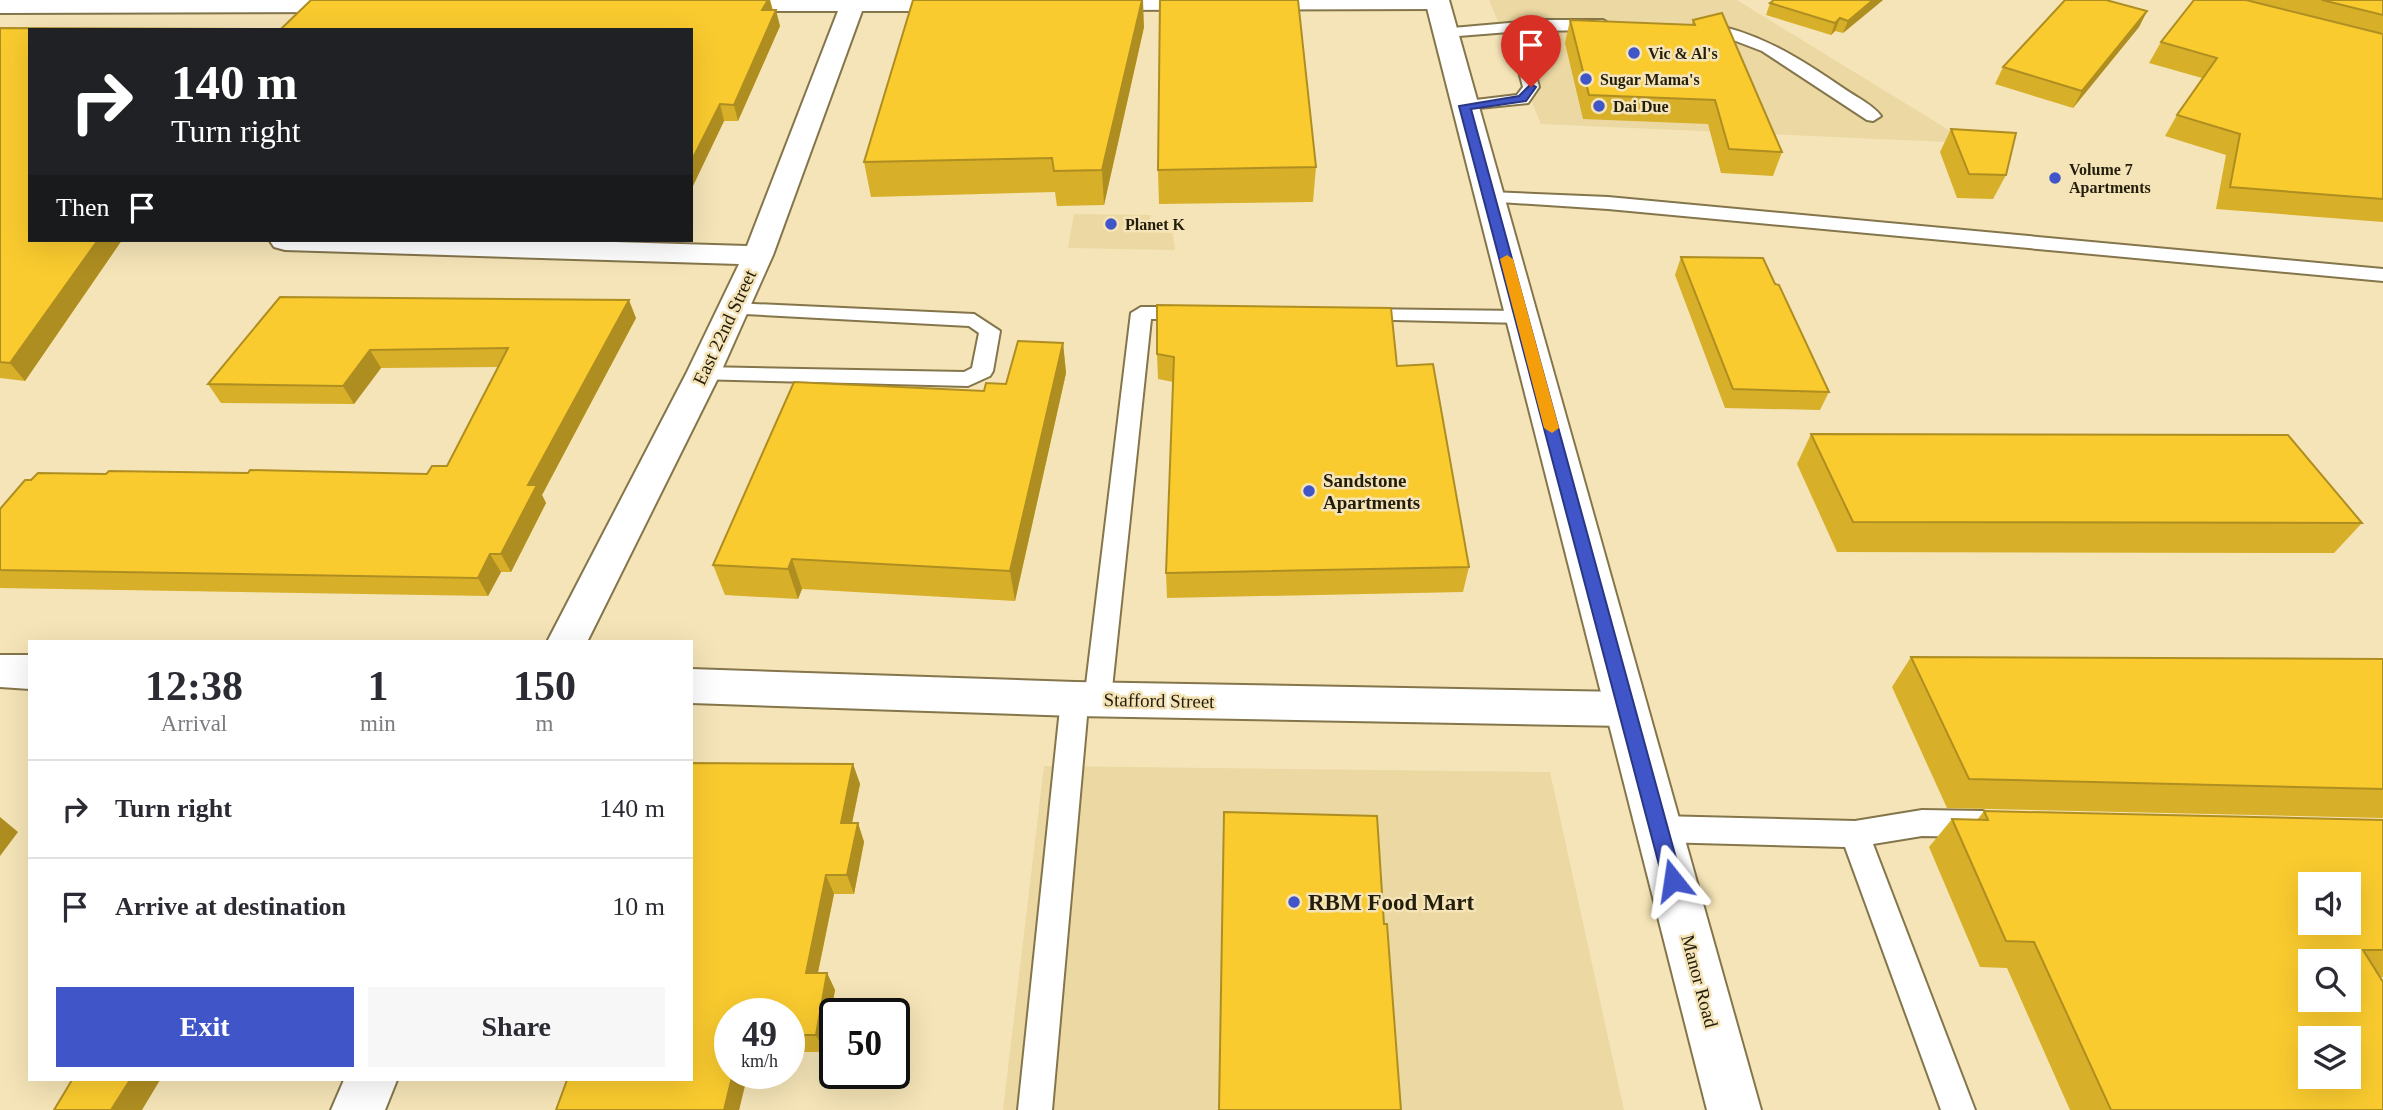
<!DOCTYPE html>
<html lang="en">
<head>
<meta charset="utf-8">
<style>
  :root { --surface:#fff; --page:#f7f7f7; --text:#2b2b33; --muted:#7c7c81; --line:#e1e1e2; --accent:#3f55c8 }
  body { margin:0; font-family:"Times New Roman",serif; background:var(--page); color:var(--text); height:100vh; display:flex; flex-direction:column; font-size:26px; white-space:nowrap }
  * { box-sizing:border-box; margin:0 }
  p { font-size:23px; color:var(--muted) }
  .icon { flex:none; width:38px; height:38px; fill:none; stroke:currentColor; stroke-width:2; stroke-linecap:round; stroke-linejoin:round }
  .map { position:relative; flex:1; overflow:hidden }
  .side { position:absolute; left:28px; top:640px; width:665px; height:441px; display:flex; flex-direction:column; background:var(--surface); border-radius:0px; box-shadow:0 7px 28px #0002 }
  .side>* { flex:none }
  .guide { position:absolute; left:28px; top:28px; width:665px; height:214px; border-radius:0px; box-shadow:0 7px 28px #0002; background:#202124; color:#fff; overflow:hidden }
  .fabs { position:absolute; left:2298px; top:872px; display:grid; gap:14px }
  .fabs a { display:grid; place-items:center; width:63px; height:63px; border-radius:0px; background:var(--surface); box-shadow:0 7px 28px #0002; font-size:35px }
  .speed { position:absolute; left:714px; top:998px; display:flex; gap:14px; font-size:35px; font-weight:700; text-align:center }
  .speed>* { display:grid; place-content:center; width:91px; height:91px; border-radius:50%; background:var(--surface); box-shadow:0 7px 28px #0002; line-height:1 }
  .speed small { font-size:18px; font-weight:400 }
  .speed .limit { border:4px solid #111; border-radius:10px; background:#fff; color:#111 }
  .pin { position:absolute; display:grid; place-items:center; width:60px; height:60px; color:#fff; margin:-72px -30px; border-radius:50% 50% 50% 0; rotate:-45deg; box-shadow:0 0 7px #0007 }
  .pin .icon { rotate:45deg }
  .me { position:absolute; width:77px; margin:-38px; rotate:345deg; stroke-linejoin:round; filter:drop-shadow(0 0 5px #0008) }
  .turn { display:flex; align-items:center; gap:24px; height:147px; padding:0 28px; font-size:32px }
  .turn .icon { width:91px; height:91px; stroke-width:2.5 }
  .turn b { display:block; font-size:49px; line-height:60px }
  .then { display:flex; align-items:center; height:66px; padding:0 28px; background:#0003; gap:14px; font-size:26px }
  .eta { display:flex; justify-content:space-evenly; align-items:center; height:119px; text-align:center }
  .eta b { font-size:42px; font-weight:700; line-height:49px }
  .action { display:flex; gap:14px; margin-top:auto; padding:14px 28px }
  .action a { flex:1; height:80px; border-radius:0px; background:var(--accent); color:#fff; font-size:28px; font-weight:700; line-height:80px; text-align:center }
  .action a+a { background:var(--page); color:var(--text) }
  ul { padding:0; list-style:none }
  li { display:flex; align-items:center; gap:21px; height:98px; padding:0 28px; border-top:2px solid var(--line) }
  li div { flex:1 }
  li b { display:block; font-size:26px }
  li em { font-style:normal }
  .map>svg:first-child { display:block }
  .built { fill:#ebd8a3 }
  .lines { fill:none; stroke-linecap:round; stroke-linejoin:round }
  .lane-casing { stroke:#84754b; stroke-width:4 }
  .street-casing { stroke:#84754b; stroke-width:4 }
  .secondary-casing { stroke:#84754b; stroke-width:4 }
  .lane { fill:#fff; fill-rule:evenodd }
  .street { fill:#fff; fill-rule:evenodd }
  .secondary { fill:#fff; fill-rule:evenodd }
  .wall { fill:#d7af28 }
  .shaded-wall { fill:#af8e21 }
  .building { fill:#facb2f; stroke:#af8e21; stroke-width:2; fill-rule:evenodd }
  .route { fill:#3f55c8; stroke:#293782; stroke-width:2 }
  .slow { fill:#f59e0b }
  .poi-dot { fill:#3f55c8; stroke:#f5e4b7; stroke-width:2.5 }
  .labels { text-anchor:middle; stroke-width:5; stroke-linejoin:round; paint-order:stroke }
  .far-poi-label { font-size:16px; font-weight:bold; fill:#231d0c; stroke:#f5e4b7; text-anchor:start }
  .street-label { font-size:19px; fill:#231d0c; stroke:#f5e4b7 }
  .poi-label { font-size:19px; font-weight:bold; fill:#231d0c; stroke:#f5e4b7; text-anchor:start }
  .near-poi-label { font-size:23px; font-weight:bold; fill:#231d0c; stroke:#f5e4b7; text-anchor:start }
</style>
</head>
<body>
<div class="map">
<svg width="2383" height="1110" viewBox="0 0 2383 1110">
  <rect width="100%" height="100%" fill="#f5e4b7"/>
  <g class="built">
    <polygon points="1489,0 1737,0 1970,143 1541,124"/>
    <polygon points="1074,214 1151,215 1148,232 1173,233 1175,250 1068,248"/>
    <polygon points="1044,766 1550,772 1624,1110 1003,1110"/>
  </g>
  <g class="lines">
    <defs>
      <g id="lane">
        <polygon points="1542,20 1603,20 1611,25 1603,30 1524,31 1539,87 1528,103 1459,110 1459,102 1517,95 1523,87 1509,32 1446,37 1438,32 1441,29"/>
        <path d="M 1699,22 C 1756,30 1800,58 1846,90 C 1858,98 1873,105 1881,116 L 1873,121 L 1867,120 L 1762,51 L 1720,35 L 1694,30 L 1694,24 Z"/>
        <polygon points="1490,192 1608,197 2383,269 2383,281 1608,209 1484,201 1481,197"/>
        <polygon points="733,303 974,314 1000,331 993,371 990,376 968,386 695,379 692,374 703,367 964,372 972,368 979,333 969,326 726,313 723,309 726,305"/>
        <polygon points="1141,307 1189,307 1199,313 1189,319 1151,319 1111,698 1108,706 1098,709 1088,705 1052,1110 1018,1110 1061,699 1065,691 1075,688 1085,693 1131,313"/>
        <polygon points="1358,309 1522,311 1532,317 1522,323 1351,319 1348,315"/>
        <polygon points="1922,810 1983,811 1993,815 1998,824 1993,833 1983,837 1922,836 1873,844 1975,1110 1941,1110 1845,847 1659,842 1649,838 1644,829 1649,820 1659,816 1855,821"/>
      </g>
      <g id="street">
        <polygon points="0,0 366,0 370,5 366,10 358,12 0,13"/>
        <polygon points="711,0 973,0 976,4 972,9 964,11 862,11 773,255 720,374 587,642 547,642 686,374 739,264 285,250 274,247 270,241 548,240 747,246 838,11 720,11 712,9 708,4"/>
        <polygon points="1081,0 1447,0 1449,2 1445,7 1437,9 1091,10 1083,8 1079,3"/>
        <polygon points="0,655 30,655 30,689 0,687"/>
        <polygon points="691,669 1075,682 1626,692 1641,697 1647,709 1641,721 1626,726 1075,716 691,703"/>
        <polygon points="344,1080 397,1080 385,1110 331,1110"/>
      </g>
      <polygon id="secondary" points="1425,0 1449,0 1761,1110 1707,1110"/>
    </defs>
    <use href="#lane" class="lane-casing"/>
    <use href="#street" class="street-casing"/>
    <use href="#secondary" class="secondary-casing"/>
    <use href="#lane" class="lane"/>
    <use href="#street" class="street"/>
    <use href="#secondary" class="secondary"/>
  </g>
  <g class="wall">
    <polygon points="311,0 770,0 773,10 780,26 738,121 724,121 691,190 691,30 30,30 30,240 122,240 25,381 0,378 0,28 281,29"/>
    <polygon points="1774,0 1883,0 1843,33 1835,31 1831,35 1766,15 1770,3"/>
    <polygon points="2194,0 2383,0 2383,222 2216,209 2226,155 2165,136 2177,115 2202,78 2149,63 2161,42"/>
    <polygon points="2147,11 2139,27 2073,108 1995,84 2003,67"/>
    <polygon points="1570,20 1692,25 1693,20 1782,152 1773,176 1721,173 1708,124 1583,119 1565,43"/>
    <polygon points="1144,27 1104,205 1057,206 1055,192 871,197 864,162"/>
    <polygon points="1951,129 2006,175 1993,199 1957,198 1940,152"/>
    <polygon points="1316,167 1313,202 1159,204 1158,170"/>
    <polygon points="1681,257 1775,284 1829,392 1820,410 1725,408 1675,275"/>
    <polygon points="280,297 636,318 542,495 546,503 511,572 501,572 488,596 0,588 0,509 106,474 427,474 447,466 498,367 381,368 354,404 221,403 208,384"/>
    <polygon points="1063,343 1066,373 1015,601 802,589 798,599 725,595 713,565 984,391 1006,384"/>
    <polygon points="1157,354 1397,366 1469,567 1463,592 1167,598 1166,573 1173,382 1158,379"/>
    <polygon points="1811,434 2362,523 2334,553 1837,552 1797,464"/>
    <polygon points="1911,657 2383,659 2383,818 1947,808 1892,687"/>
    <polygon points="853,764 860,784 852,823 858,823 864,842 854,894 834,894 818,973 827,973 835,990 824,1052 789,1052 789,1013 730,1013 730,1073 748,1073 739,1110 556,1110 587,1080"/>
    <polygon points="1984,811 2383,820 2383,977 2380,977 2383,1110 2070,1110 2007,968 1980,967 1929,847 1952,819 1977,820"/>
  </g>
  <g class="shaded-wall">
    <polygon points="768,0 770,0 773,14 762,10"/>
    <polygon points="1142,0 1143,0 1144,27 1104,205 1102,170"/>
    <polygon points="1873,0 1883,0 1843,33 1848,21"/>
    <polygon points="776,10 780,26 738,121 734,105"/>
    <polygon points="2147,11 2139,27 2073,108 2082,91"/>
    <polygon points="1840,18 1835,31 1831,35 1835,23"/>
    <polygon points="720,104 724,121 691,190 691,162"/>
    <polygon points="98,240 122,240 25,381 10,363"/>
    <polygon points="629,300 636,318 542,495 546,503 511,572 501,554 528,485"/>
    <polygon points="1063,343 1066,373 1015,601 1010,571"/>
    <polygon points="370,350 381,368 354,404 343,386"/>
    <polygon points="490,554 501,572 488,596 478,578"/>
    <polygon points="792,559 802,589 798,599 788,569"/>
    <polygon points="853,764 860,784 848,842 841,823"/>
    <polygon points="0,817 18,832 0,856"/>
    <polygon points="858,823 864,842 854,894 847,875"/>
    <polygon points="826,875 834,894 814,991 806,973"/>
    <polygon points="827,973 835,990 824,1052 816,1035"/>
    <polygon points="733,1073 748,1073 739,1110 724,1110"/>
    <polygon points="130,1080 160,1080 142,1110 111,1110"/>
  </g>
  <g class="building">
    <polygon points="311,0 768,0 762,10 776,10 734,105 720,104 691,162 691,30 30,30 30,240 98,240 10,363 0,362 0,28 281,29"/>
    <polygon points="913,0 1142,0 1102,170 1054,171 1052,158 864,162"/>
    <polygon points="1160,0 1298,0 1316,167 1158,170"/>
    <polygon points="1774,0 1873,0 1848,21 1840,18 1835,23 1770,3"/>
    <polygon points="2065,0 2106,0 2147,11 2082,91 2003,67"/>
    <polygon points="2194,0 2246,0 2383,34 2383,199 2230,187 2240,134 2177,115 2217,58 2161,42"/>
    <polygon points="2322,0 2383,0 2383,15"/>
    <polygon points="1722,13 1782,152 1729,149 1715,100 1589,95 1570,20 1695,25 1693,20"/>
    <polygon points="1951,129 2016,133 2006,175 1969,174"/>
    <polygon points="1681,257 1763,258 1775,284 1779,285 1829,392 1733,389"/>
    <polygon points="280,297 629,300 528,485 537,485 501,554 490,554 478,578 0,570 0,509 25,480 31,480 38,473 106,474 109,471 248,473 250,470 427,474 432,466 447,466 508,348 370,350 343,386 208,384"/>
    <polygon points="1157,305 1391,308 1397,366 1433,364 1469,567 1166,573 1174,357 1157,354"/>
    <polygon points="1018,341 1063,343 1010,571 792,559 788,569 713,565 794,382 984,391 986,383 1006,384"/>
    <polygon points="1811,434 2288,435 2362,523 1853,522"/>
    <polygon points="1911,657 2383,659 2383,789 1969,779"/>
    <polygon points="691,763 853,764 841,823 858,823 847,875 826,875 806,973 827,973 816,1035 789,1035 789,1013 730,1013 730,1073 733,1073 724,1110 556,1110 567,1080 691,1080"/>
    <path d="M 1984,811 L 2383,820 L 2383,950 L 2363,950 L 2383,982 L 2383,1110 L 2111,1110 L 2034,942 L 2006,941 L 1952,819 L 1988,820 ZM 2310,884 L 2348,884 L 2348,922 L 2310,922 ZM 2310,961 L 2348,961 L 2348,999 L 2310,999 ZM 2310,1038 L 2348,1038 L 2348,1076 L 2310,1076 Z"/>
    <polygon points="1224,812 1377,816 1384,924 1387,924 1401,1110 1219,1110"/>
    <polygon points="72,1080 130,1080 111,1110 54,1110"/>
  </g>
  <polygon class="route" points="1531,84 1536,87 1526,101 1471,109 1682,880 1680,886 1673,889 1666,886 1663,880 1459,106 1519,96"/>
  <polygon class="slow" points="1507,255 1513,259 1559,428 1552,433 1544,428 1500,259"/>
  <g class="poi-dot">
    <circle cx="1634" cy="53" r="7"/>
    <circle cx="1586" cy="79" r="7"/>
    <circle cx="1599" cy="106" r="7"/>
    <circle cx="2055" cy="178" r="7"/>
    <circle cx="1111" cy="224" r="7"/>
    <circle cx="1309" cy="491" r="7"/>
    <circle cx="1294" cy="902" r="7"/>
  </g>
  <g class="labels">
    <g class="far-poi-label">
      <text x="1648" y="59">Vic &amp; Al's</text>
      <text x="1600" y="85">Sugar Mama's</text>
      <text x="1613" y="112">Dai Due</text>
      <text x="2069" y="175">Volume 7<tspan x="2069" dy="18">Apartments</tspan></text>
      <text x="1125" y="230">Planet K</text>
    </g>
    <g class="street-label">
      <text transform="translate(724 327) rotate(-65)" y="7">East 22nd Street</text>
      <text transform="translate(1159 700) rotate(1)" y="7">Stafford Street</text>
      <text transform="translate(1700 981) rotate(75)" y="7">Manor Road</text>
    </g>
    <g class="poi-label">
      <text x="1323" y="487">Sandstone<tspan x="1323" dy="22">Apartments</tspan></text>
    </g>
    <g class="near-poi-label">
      <text x="1308" y="910">RBM Food Mart</text>
    </g>
  </g>
</svg>
<div class="fabs">
<a><svg class="icon" aria-label="sound" viewBox="0 0 24 24"><path d="M4 9h4l5-4v14l-5-4H4zM17 9q2 3 0 6"/></svg></a>
<a><svg class="icon" aria-label="search" viewBox="0 0 24 24"><circle cx="10" cy="10" r="6"/><path d="M15 15l6 6"/></svg></a>
<a><svg class="icon" aria-label="layers" viewBox="0 0 24 24"><path d="M12 4l9 5-9 5-9-5zM3 14l9 5 9-5"/></svg></a>
</div>
<div class="speed"><div>49<small>km/h</small></div><div class="limit">50</div></div>
<div class="pin" style="left:1531px;top:87px;background:#d93025"><svg class="icon" aria-label="arrive" viewBox="0 0 24 24"><path d="M6 21V4h12l-3 4 3 4H6"/></svg></div>
<svg class="me" style="left:1673px;top:880px" viewBox="-20 -20 40 40"><path d="M0-17L14 15 0 8-14 15z" fill="#3f55c8" stroke="#fff" stroke-width="4"/></svg>
<div class="guide">
<div class="turn"><svg class="icon" aria-label="right" viewBox="0 0 24 24"><path d="M7 20v-9h11M14 6l5 5-5 5"/></svg><div><b>140 m</b>Turn right</div></div>
<div class="then">Then<svg class="icon" aria-label="arrive" viewBox="0 0 24 24"><path d="M6 21V4h12l-3 4 3 4H6"/></svg></div>
</div>
<section class="side">
<div class="eta">
<div><b>12:38</b><p>Arrival</p></div>
<div><b>1</b><p>min</p></div>
<div><b>150</b><p>m</p></div>
</div>
<ul>
<li><svg class="icon" aria-label="right" viewBox="0 0 24 24"><path d="M7 20v-9h11M14 6l5 5-5 5"/></svg><div><b>Turn right</b></div><em>140 m</em></li>
<li><svg class="icon" aria-label="arrive" viewBox="0 0 24 24"><path d="M6 21V4h12l-3 4 3 4H6"/></svg><div><b>Arrive at destination</b></div><em>10 m</em></li>
</ul>
<div class="action"><a>Exit</a><a>Share</a></div>
</section>
</div>
</body>
</html>
